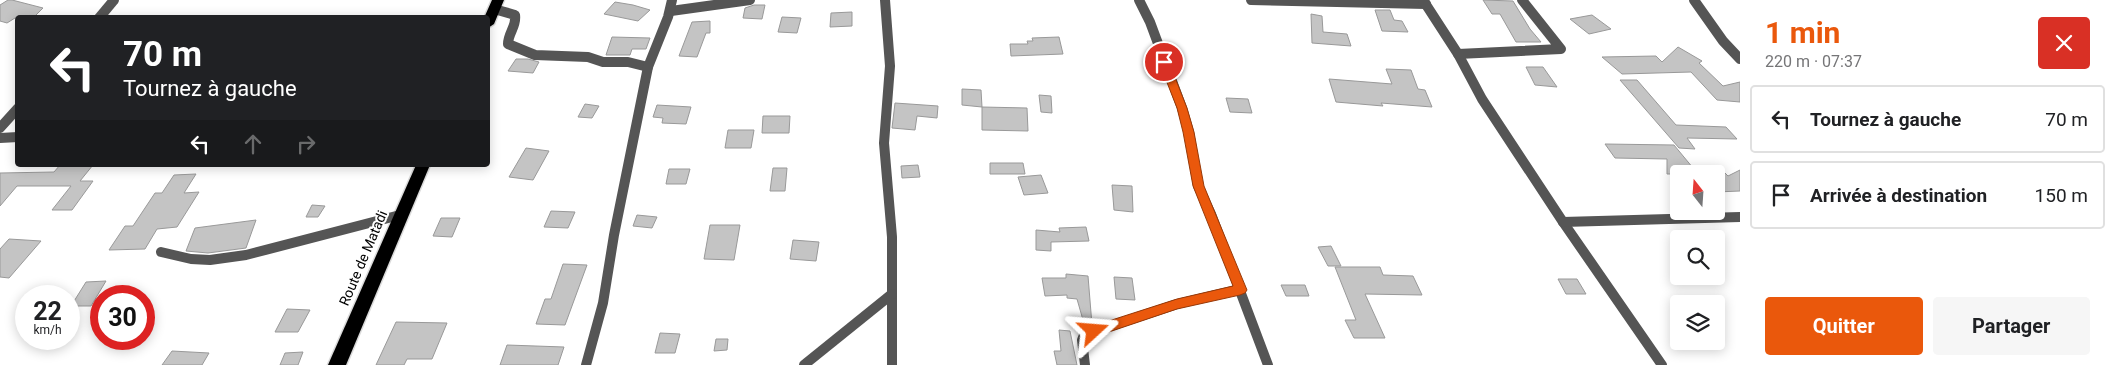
<!DOCTYPE html>
<html lang="fr">
<head>
<meta charset="utf-8">
<style>
  :root { --surface:#fff; --page:#f6f6f6; --text:#202124; --muted:#757577; --line:#e0e0e0; --accent:#ea580c }
  body { margin:0; font-family:Roboto,sans-serif; background:var(--page); color:var(--text); height:100vh; display:flex; flex-direction:column; font-size:19px; white-space:nowrap }
  * { box-sizing:border-box; margin:0 }
  p { font-size:16px; color:var(--muted) }
  .icon { flex:none; width:28px; height:28px; fill:none; stroke:currentColor; stroke-width:2; stroke-linecap:round; stroke-linejoin:round }
  .map { position:relative; flex:1; overflow:hidden }
  .panel { display:flex; flex-direction:column; background:var(--surface); width:375px }
  .panel>* { flex:none }
  .top-card { position:absolute; left:15px; top:15px; width:475px; height:152px; border-radius:5px; box-shadow:0 2px 12px #0003; background:#202124; color:#fff; overflow:hidden }
  .needle { width:32px; rotate:343deg }
  .buttons { position:absolute; left:1670px; top:165px; display:grid; gap:10px }
  .buttons a { display:grid; place-items:center; width:55px; height:55px; border-radius:5px; background:var(--surface); box-shadow:0 2px 12px #0003; font-size:25px }
  .speed { position:absolute; left:15px; top:285px; display:flex; gap:10px; font-size:25px; font-weight:700; text-align:center }
  .speed>* { display:grid; place-content:center; width:65px; height:65px; border-radius:50%; background:var(--surface); box-shadow:0 2px 12px #0003; line-height:1 }
  .speed small { font-size:12px; font-weight:400 }
  .speed .limit { border:8px solid #d22; background:#fff; color:#111 }
  .pin { position:absolute; display:grid; place-items:center; width:42px; height:42px; color:#fff; margin:-21px; border:2px solid #fff; border-radius:50%; box-shadow:0 1px 5px #0007 }
  .me { position:absolute; width:55px; margin:-28px; rotate:71deg; stroke-linejoin:round; filter:drop-shadow(0 0 4px #0008) }
  .turn { display:flex; align-items:center; gap:18px; height:105px; padding:0 25px; font-size:22px }
  .turn .icon { width:65px; height:65px; stroke-width:2.5 }
  .turn b { display:block; font-size:35px; line-height:42px }
  .lanes { display:flex; align-items:center; height:48px; padding:0 25px; background:#0003; justify-content:center; gap:25px; direction:ltr }
  .lanes .off { opacity:.35 }
  .round { display:grid; place-items:center; flex:none; width:52px; height:52px; border-radius:5px; background:var(--page) }
  .head { display:flex; align-items:center; justify-content:space-between; height:85px; padding:0 25px }
  h1 { font-size:30px; font-weight:700; line-height:38px; color:var(--accent) }
  .cta { display:flex; gap:10px; margin-top:auto; padding:10px 25px }
  .cta a { flex:1; height:58px; border-radius:5px; background:var(--accent); color:#fff; font-size:20px; font-weight:700; line-height:58px; text-align:center }
  .cta a+a { background:var(--page); color:var(--text) }
  ul { padding:0; list-style:none }
  li { display:flex; align-items:center; gap:15px; height:68px; margin:0 10px 8px; padding:0 15px; border:2px solid var(--line); border-radius:5px }
  li div { flex:1 }
  li b { display:block; font-size:19px }
  li em { font-style:normal }
  main { display:flex; flex:1; min-height:0 }
  .map>svg:first-child { display:block }
  .building { fill:#c4c4c4; stroke:#999 }
  .lines { fill:none; stroke-linecap:round; stroke-linejoin:round }
  .highway-casing { stroke:#dbdbdb; stroke-width:3 }
  .street { stroke:#555; stroke-width:10 }
  .highway { fill:#000; fill-rule:evenodd }
  .route { fill:#ea580c; stroke:#983908 }
  .labels { text-anchor:middle; stroke-width:4; stroke-linejoin:round; paint-order:stroke }
  .street-label { font-size:14px; fill:#000; stroke:#fff }
</style>
</head>
<body>
<main>
<div class="map">
<svg width="1740" height="365" viewBox="0 0 1740 365">
  <rect width="100%" height="100%" fill="#fff"/>
  <g class="building">
    <polygon points="8,0 12,0 43,8 33,18 15,18 7,23 0,21 0,5"/>
    <polygon points="1483,0 1513,1 1530,29 1541,42 1516,42 1500,14 1492,14"/>
    <polygon points="615,2 633,5 650,10 638,21 604,14"/>
    <polygon points="754,5 765,5 762,19 743,18 745,8"/>
    <polygon points="1375,10 1390,10 1394,20 1402,21 1408,32 1382,31"/>
    <polygon points="852,12 852,26 830,27 831,13"/>
    <polygon points="1311,14 1322,16 1323,32 1347,34 1351,46 1312,43"/>
    <polygon points="1592,15 1611,29 1589,34 1570,19"/>
    <polygon points="782,17 801,18 797,33 778,32"/>
    <polygon points="710,21 710,33 706,33 697,57 679,56 692,22"/>
    <polygon points="612,37 650,38 646,49 632,49 630,55 606,55"/>
    <polygon points="1059,37 1063,54 1011,56 1010,44 1028,44 1027,41 1033,41 1032,38"/>
    <polygon points="1678,47 1702,61 1699,63 1723,86 1740,82 1740,102 1717,100 1691,72 1622,74 1602,57 1656,56 1662,62"/>
    <polygon points="516,59 528,59 539,62 533,73 508,71"/>
    <polygon points="1526,67 1543,67 1557,87 1535,85"/>
    <polygon points="1386,69 1411,70 1418,89 1425,90 1432,107 1381,103 1383,106 1336,102 1329,79 1392,84"/>
    <polygon points="1620,80 1637,80 1676,125 1726,127 1737,139 1687,138 1695,149 1679,148"/>
    <polygon points="962,89 981,90 982,107 962,105"/>
    <polygon points="1039,95 1051,96 1052,113 1041,112"/>
    <polygon points="1226,98 1248,99 1252,113 1230,112"/>
    <polygon points="895,103 938,106 937,118 917,116 915,130 892,128"/>
    <polygon points="585,104 599,106 592,118 578,117"/>
    <polygon points="657,105 691,107 686,124 662,123 663,118 653,117"/>
    <polygon points="982,107 1027,108 1028,131 982,130"/>
    <polygon points="763,116 790,116 789,133 762,133"/>
    <polygon points="728,130 754,130 751,148 725,148"/>
    <polygon points="1605,144 1674,145 1698,174 1667,174 1667,159 1615,158"/>
    <polygon points="526,148 549,151 533,180 509,177"/>
    <polygon points="990,163 1023,163 1025,174 990,174"/>
    <polygon points="60,165 93,165 80,181 93,181 72,210 52,210 71,186 17,186 0,206 0,173 54,172"/>
    <polygon points="918,165 920,177 902,178 901,166"/>
    <polygon points="773,168 787,168 785,191 770,191"/>
    <polygon points="669,169 690,169 686,184 666,184"/>
    <polygon points="1740,170 1740,191 1716,192 1716,174 1725,173 1728,176"/>
    <polygon points="196,174 184,193 199,192 177,227 157,229 145,249 109,250 125,226 133,226 155,193 162,193 174,175"/>
    <polygon points="1041,175 1048,193 1024,195 1018,177"/>
    <polygon points="1112,185 1132,186 1133,212 1114,210"/>
    <polygon points="312,205 325,206 318,217 306,217"/>
    <polygon points="551,211 575,212 568,228 544,227"/>
    <polygon points="637,215 657,217 652,228 633,226"/>
    <polygon points="441,218 460,218 452,237 433,236"/>
    <polygon points="256,220 246,248 208,253 186,251 195,228"/>
    <polygon points="710,225 740,225 734,260 704,259"/>
    <polygon points="1086,227 1089,241 1051,242 1051,251 1036,250 1036,230 1060,232 1059,228"/>
    <polygon points="9,239 41,241 9,278 0,277 0,249"/>
    <polygon points="793,240 819,242 816,261 790,259"/>
    <polygon points="1331,246 1341,266 1328,266 1318,247"/>
    <polygon points="563,264 587,265 565,325 536,324 545,299 551,299"/>
    <polygon points="1335,267 1380,267 1383,275 1413,276 1422,295 1365,294 1385,338 1354,338 1345,320 1356,320"/>
    <polygon points="1066,274 1088,276 1092,325 1085,327 1077,299 1067,298 1067,295 1045,296 1042,278 1066,278"/>
    <polygon points="1114,277 1132,278 1135,300 1116,299"/>
    <polygon points="1558,279 1577,279 1586,294 1566,294"/>
    <polygon points="106,281 91,306 71,306 86,282"/>
    <polygon points="1281,285 1305,285 1309,296 1286,296"/>
    <polygon points="287,309 310,310 298,332 275,332"/>
    <polygon points="396,322 447,323 432,359 407,359 404,365 376,365"/>
    <polygon points="1059,330 1070,331 1077,365 1057,365 1054,351 1061,351"/>
    <polygon points="660,333 680,334 675,353 655,353"/>
    <polygon points="716,339 728,339 727,350 714,351"/>
    <polygon points="507,345 564,347 558,365 500,365"/>
    <polygon points="172,351 209,353 202,365 162,365"/>
    <polygon points="303,352 298,365 280,365 285,353"/>
  </g>
  <g class="lines">
    <defs>
      <g id="highway">
        <polygon points="492,0 504,0 494,24 488,28 488,18 484,18"/>
        <polygon points="416,165 430,165 346,365 328,365"/>
      </g>
    </defs>
    <use href="#highway" class="highway-casing"/>
    <g class="street">
      <polyline points="885,0 890,66 884,143 892,237 892,365"/>
      <polyline points="1139,0 1150,22 1182,108 1189,132 1198,186 1211,214 1268,365"/>
      <polyline points="1251,0 1426,4"/>
      <polyline points="1423,0 1458,54 1482,99 1563,222 1662,365"/>
      <polyline points="1694,0 1723,41 1740,59"/>
      <path d="M 494,9 L 515,15 C 517,26 508,33 508,44 L 535,55 L 588,57 L 603,62 L 628,62 L 648,67"/>
      <polyline points="671,11 750,0"/>
      <polyline points="99,18 114,0"/>
      <polyline points="1458,54 1561,49 1522,0"/>
      <polyline points="0,128 18,108"/>
      <polyline points="0,138 18,137"/>
      <polyline points="1563,222 1740,217"/>
      <polyline points="161,252 191,259 210,260 246,255 400,215"/>
      <polyline points="586,365 603,303 614,235 648,67 668,17 672,0"/>
      <polyline points="804,365 892,294"/>
      <polyline points="1085,365 1082,340 1084,335 1177,304 1240,289"/>
    </g>
    <use href="#highway" class="highway"/>
  </g>
  <polygon class="route" points="1164,59 1169,62 1187,108 1194,132 1204,186 1247,290 1245,293 1240,295 1177,309 1094,337 1090,335 1088,331 1090,327 1177,299 1233,286 1193,186 1183,132 1177,108 1159,62"/>
  <g class="labels">
    <g class="street-label">
      <text transform="translate(363 258) rotate(-67)" y="5">Route de Matadi</text>
    </g>
  </g>
</svg>
<div class="buttons">
<a><svg class="needle" viewBox="-14 -14 28 28"><path d="M0-13l5 13h-10z" fill="#e53935"/><path d="M0 13l5-13h-10z" fill="#757577"/></svg></a>
<a><svg class="icon" aria-label="search" viewBox="0 0 24 24"><circle cx="10" cy="10" r="6"/><path d="M15 15l6 6"/></svg></a>
<a><svg class="icon" aria-label="layers" viewBox="0 0 24 24"><path d="M12 4l9 5-9 5-9-5zM3 14l9 5 9-5"/></svg></a>
</div>
<div class="speed"><div>22<small>km/h</small></div><div class="limit">30</div></div>
<div class="pin" style="left:1164px;top:62px;background:#d93025"><svg class="icon" aria-label="arrive" viewBox="0 0 24 24"><path d="M6 21V4h12l-3 4 3 4H6"/></svg></div>
<svg class="me" style="left:1094px;top:331px" viewBox="-20 -20 40 40"><path d="M0-17L14 15 0 8-14 15z" fill="#ea580c" stroke="#fff" stroke-width="4"/></svg>
<div class="top-card">
<div class="turn"><svg class="icon" aria-label="left" viewBox="0 0 24 24"><path d="M17 20v-9H6M10 6l-5 5 5 5"/></svg><div><b>70 m</b>Tournez à gauche</div></div>
<div class="lanes"><svg class="icon" aria-label="left" viewBox="0 0 24 24"><path d="M17 20v-9H6M10 6l-5 5 5 5"/></svg><svg class="icon off" aria-label="ahead" viewBox="0 0 24 24"><path d="M12 20V5M6 11l6-6 6 6"/></svg><svg class="icon off" aria-label="right" viewBox="0 0 24 24"><path d="M7 20v-9h11M14 6l5 5-5 5"/></svg></div>
</div>
</div>
<section class="panel">
<div class="head"><div><h1>1 min</h1><p>220 m · 07:37</p></div><a class="round" style="background:#d93025;color:#fff"><svg class="icon" aria-label="close" viewBox="0 0 24 24"><path d="M6 6l12 12M18 6L6 18"/></svg></a></div>
<ul>
<li><svg class="icon" aria-label="left" viewBox="0 0 24 24"><path d="M17 20v-9H6M10 6l-5 5 5 5"/></svg><div><b>Tournez à gauche</b></div><em>70 m</em></li>
<li><svg class="icon" aria-label="arrive" viewBox="0 0 24 24"><path d="M6 21V4h12l-3 4 3 4H6"/></svg><div><b>Arrivée à destination</b></div><em>150 m</em></li>
</ul>
<div class="cta"><a>Quitter</a><a>Partager</a></div>
</section>
</main>
</body>
</html>
